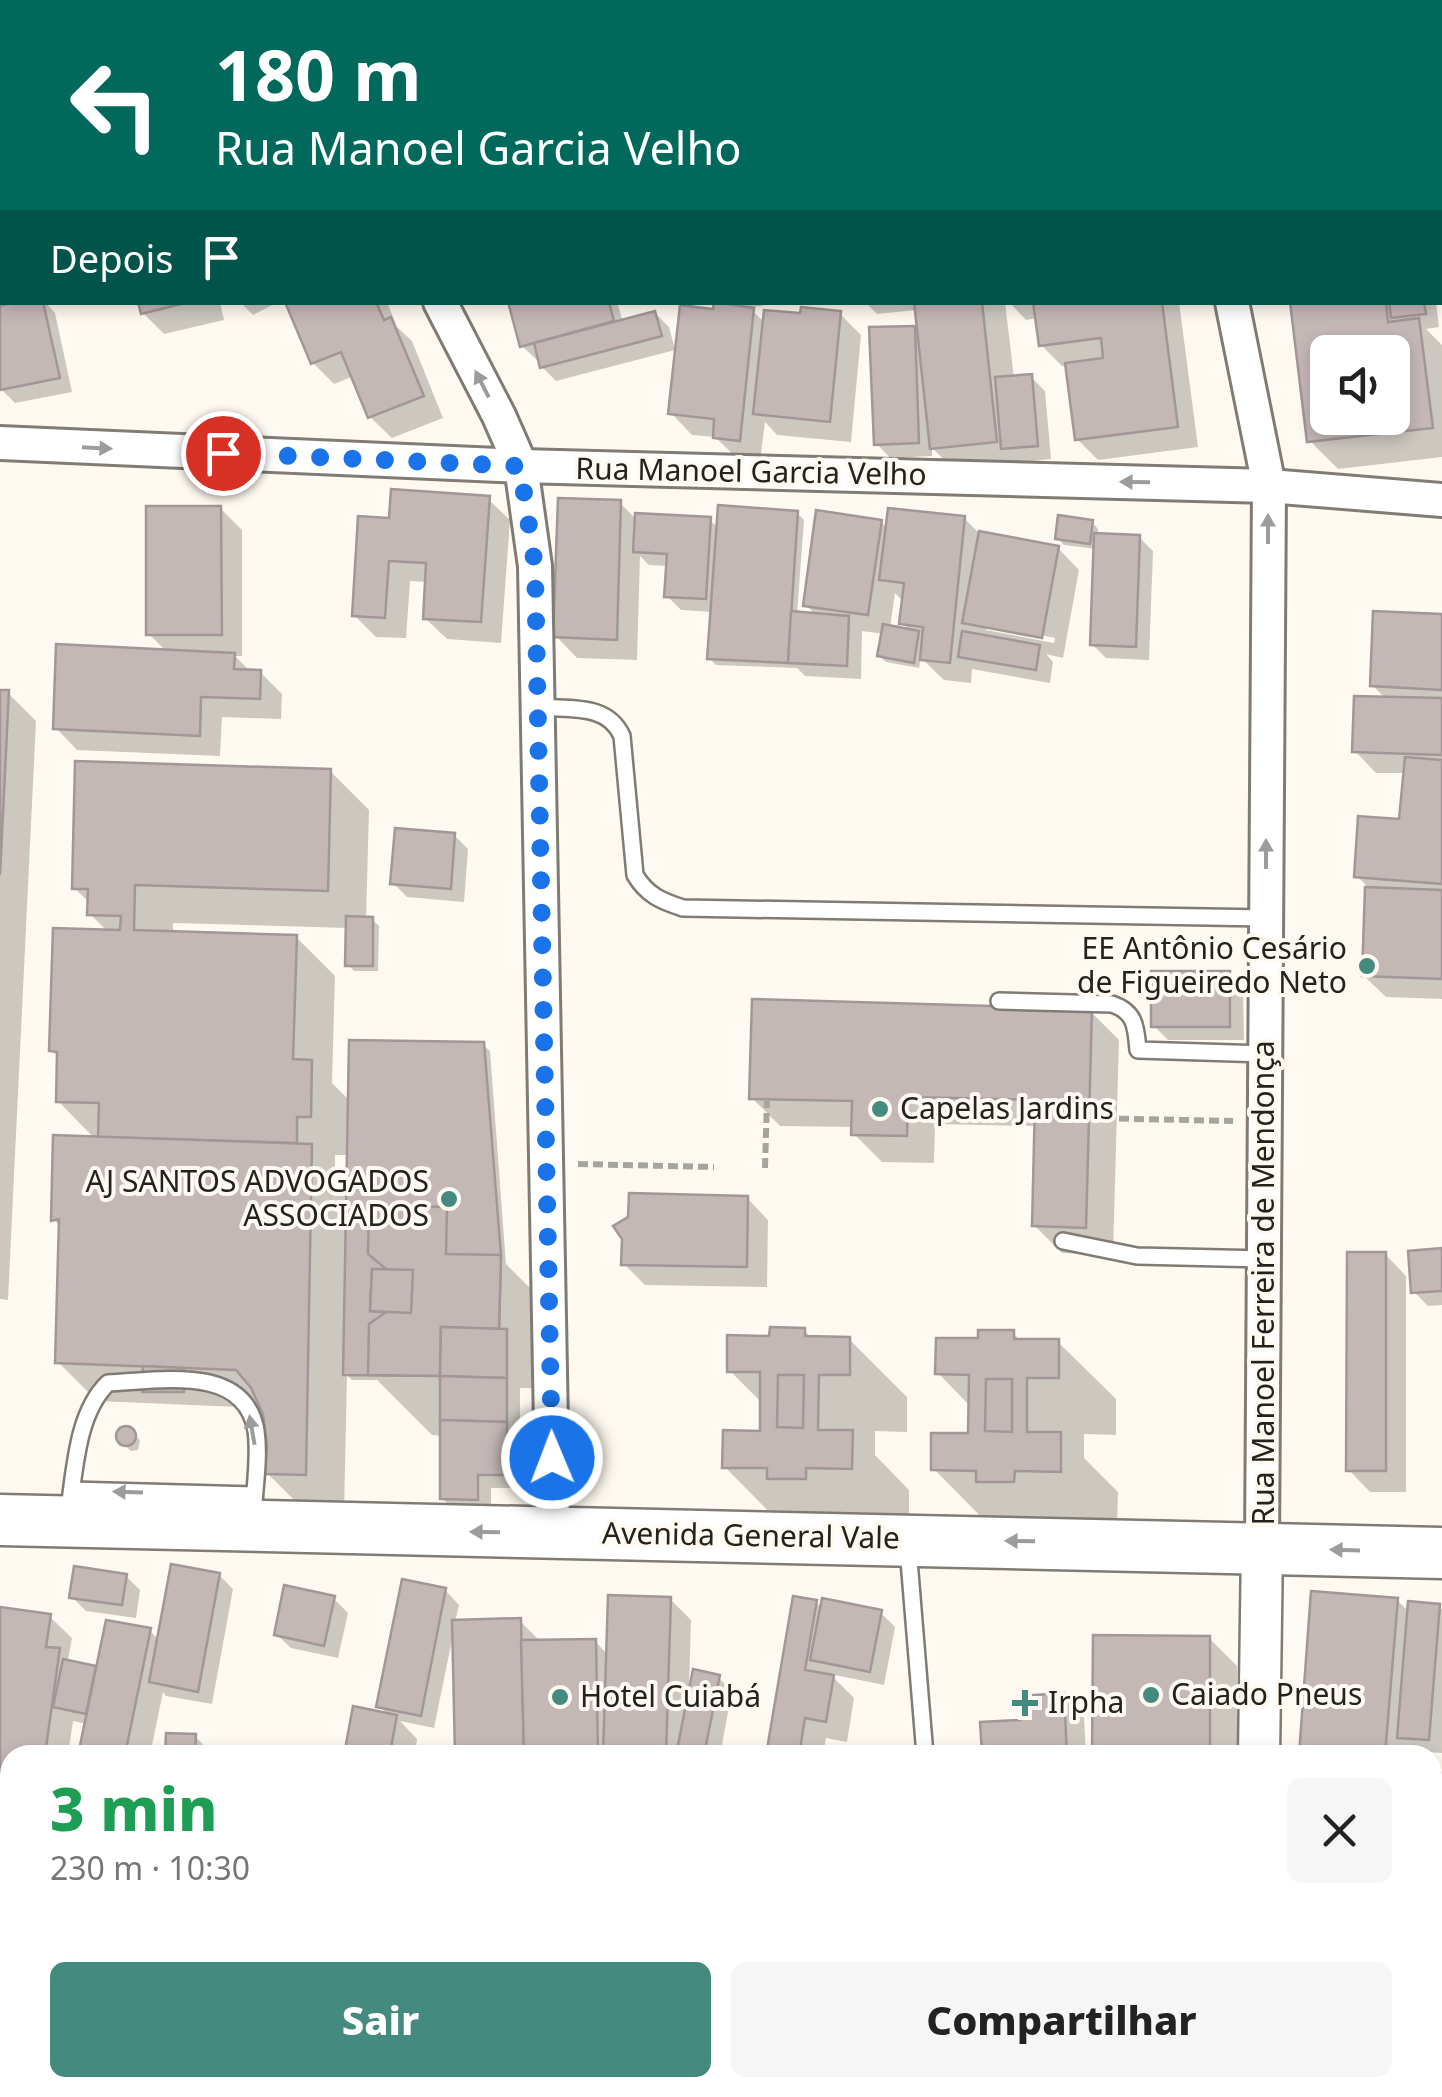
<!DOCTYPE html>
<html lang="pt">
<head>
<meta charset="utf-8">
<style>
  :root { --surface:#fff; --page:#f6f6f6; --text:#222; --muted:#767676; --accent:#458a7f }
  body { margin:0; font-family:"Noto Sans",sans-serif; background:var(--page); color:var(--text); height:100vh; display:flex; flex-direction:column; font-size:38px; white-space:nowrap }
  * { box-sizing:border-box; margin:0 }
  p { font-size:32px; color:var(--muted) }
  .icon { flex:none; width:55px; height:55px; fill:none; stroke:currentColor; stroke-width:2; stroke-linecap:round; stroke-linejoin:round }
  .map { position:relative; flex:1; overflow:hidden }
  .details { position:absolute; left:0px; top:1745px; width:1442px; height:352px; display:flex; flex-direction:column; background:var(--surface); border-radius:30px 30px 0 0; box-shadow:0 5px 15px #0003 }
  .details>* { flex:none }
  .hud { position:absolute; left:0px; top:0px; width:1442px; height:305px; box-shadow:0 5px 15px #0003; background:#00695c; color:#fff; overflow:hidden }
  .buttons { position:absolute; left:1310px; top:335px; display:grid; gap:20px }
  .buttons a { display:grid; place-items:center; width:100px; height:100px; border-radius:15px; background:var(--surface); box-shadow:0 5px 15px #0003; font-size:50px }
  .pin { position:absolute; display:grid; place-items:center; width:85px; height:85px; color:#fff; margin:-42px; border:5px solid #fff; border-radius:50%; box-shadow:0 2px 10px #0007 }
  .me { position:absolute; width:110px; margin:-55px; rotate:359deg; stroke-linejoin:round; filter:drop-shadow(0 0 8px #0008) }
  .turn { display:flex; align-items:center; gap:35px; height:210px; padding:0 50px; font-size:45px }
  .turn .icon { width:130px; height:130px; stroke-width:2.5 }
  .turn b { display:block; font-size:70px; line-height:85px }
  .then { display:flex; align-items:center; height:95px; padding:0 50px; background:#0003; gap:20px; font-size:38px }
  .round { display:grid; place-items:center; flex:none; width:105px; height:105px; border-radius:15px; background:var(--page) }
  .headline { display:flex; align-items:center; justify-content:space-between; height:170px; padding:0 50px }
  h1 { font-size:60px; font-weight:800; line-height:75px; color:#1e9e55 }
  .action { display:flex; gap:20px; margin-top:auto; padding:20px 50px }
  .action a { flex:1; height:115px; border-radius:15px; background:var(--accent); color:#fff; font-size:40px; font-weight:800; line-height:115px; text-align:center }
  .action a+a { background:var(--page); color:var(--text) }
  .map>svg:first-child { display:block }
  .shadow { fill:#0003; fill-rule:evenodd }
  .building { fill:#c4b8b7; stroke:#a29796; stroke-width:2.5; fill-rule:evenodd }
  .lines { fill:none; stroke-linecap:round; stroke-linejoin:round }
  .service-casing { stroke:#807b73; stroke-width:20 }
  .minor-casing { stroke:#807b73; stroke-width:38 }
  .tertiary-casing { stroke:#807b73; stroke-width:45 }
  .primary-casing { stroke:#807b73; stroke-width:55 }
  .path { stroke:#a7a49d; stroke-width:6; stroke-dasharray:10 5; stroke-linecap:butt }
  .service { stroke:#fff; stroke-width:15 }
  .minor { stroke:#fff; stroke-width:32 }
  .tertiary { stroke:#fff; stroke-width:40 }
  .primary { stroke:#fff; stroke-width:50 }
  .oneway { fill:#9c9c9a }
  .route { stroke:#1a73e8; stroke-width:18; stroke-dasharray:0 32.4 }
  .poi-dot { fill:#458a7f; stroke:#fffaf1; stroke-width:4 }
  .labels { text-anchor:middle; stroke-width:8; stroke-linejoin:round; paint-order:stroke }
  .street-label { font-size:30px; fill:#23221e; stroke:#fffaf1 }
  .poi-label { font-size:30px; fill:#23221e; stroke:#fffaf1; text-anchor:start }
</style>
</head>
<body>
<div class="map">
<svg width="1442" height="2097" viewBox="0 0 1442 2097">
  <rect width="100%" height="100%" fill="#fffaf1"/>
  <g class="shadow">
    <polygon points="186,0 274,0 275,2 181,2"/>
    <polygon points="391,0 535,0 529,2"/>
    <polygon points="592,0 941,0 941,2 578,2"/>
    <polygon points="951,0 1010,0 1011,2 952,2"/>
    <polygon points="1032,0 1143,0 1144,2 1032,2"/>
    <polygon points="1440,65 1442,67 1440,235"/>
    <polygon points="2,226 2,302 45,302 55,313 72,392 15,403 1,389"/>
    <polygon points="140,302 220,302 224,320 164,334 143,313"/>
    <polygon points="240,302 278,302 253,315"/>
    <polygon points="288,302 387,302 397,327 412,341 443,418 392,438 370,417 354,376 334,384 313,363"/>
    <polygon points="511,302 617,302 623,322 655,313 669,327 675,350 556,381 542,367 540,359 537,360 522,346"/>
    <polygon points="717,302 780,302 750,308 765,323 840,314 861,335 851,442 777,435 765,422 760,461 737,458 715,437 692,435 671,413"/>
    <polygon points="865,302 1005,302 1014,378 1031,377 1045,391 1051,459 1023,462 1023,470 961,476 932,448 932,456 890,458 876,443 914,328 920,335 917,310 877,314"/>
    <polygon points="1009,302 1179,302 1198,447 1098,460 1077,439 1067,366 1062,366 1041,345 1037,318 1026,320"/>
    <path d="M 1293,302 L 1436,302 L 1439,327 L 1426,329 L 1442,345 L 1442,457 L 1338,469 L 1310,441 ZM 1328,352 L 1392,352 L 1392,418 L 1328,418 Z"/>
    <polygon points="488,499 510,520 501,643 447,639 425,618 428,582 410,581 406,638 376,637 354,615 391,520"/>
    <path d="M 620,503 L 637,520 L 709,519 L 719,529 L 797,513 L 804,520 L 797,614 L 817,616 L 806,605 L 881,522 L 888,529 L 964,518 L 979,533 L 1058,548 L 1079,570 L 1063,658 L 1046,654 L 1053,662 L 1050,683 L 972,669 L 971,683 L 944,680 L 921,658 L 919,668 L 886,662 L 879,656 L 884,634 L 862,631 L 861,679 L 805,676 L 797,668 L 716,665 L 709,658 L 713,612 L 681,610 L 667,596 L 669,566 L 649,565 L 640,556 L 637,660 L 577,658 L 556,636 ZM 895,593 L 904,602 L 902,623 L 910,631 L 890,628 ZM 986,624 L 1055,638 L 1054,643 L 986,630 Z"/>
    <polygon points="220,508 242,530 242,656 235,656 251,672 260,672 282,694 281,719 222,717 220,756 77,750 56,728 167,652 149,634"/>
    <polygon points="1092,522 1098,529 1098,536 1139,537 1153,551 1149,660 1106,658 1092,644 1096,549 1064,545 1057,538"/>
    <polygon points="1442,617 1442,999 1386,997 1364,976 1368,887 1357,876 1402,822 1406,773 1376,773 1355,751 1386,699 1372,685"/>
    <polygon points="0,692 8,693 36,721 8,1300 0,1299"/>
    <path d="M 330,771 L 369,810 L 366,919 L 372,919 L 379,926 L 378,971 L 354,971 L 348,965 L 348,928 L 173,923 L 173,934 L 296,937 L 335,976 L 332,1083 L 350,1101 L 483,1045 L 490,1051 L 506,1264 L 561,1319 L 560,1389 L 520,1388 L 520,1488 L 491,1488 L 491,1513 L 456,1512 L 442,1498 L 443,1436 L 432,1435 L 377,1380 L 352,1380 L 347,1375 L 344,1513 L 306,1512 L 267,1473 L 269,1445 L 263,1408 L 97,1401 L 58,1362 L 61,1227 L 54,1220 L 96,1140 L 58,1101 L 59,1058 L 52,1050 L 108,932 L 90,914 L 90,903 L 74,888 ZM 335,1155 L 350,1155 L 349,1184 L 335,1170 Z"/>
    <polygon points="454,835 468,849 464,902 407,897 393,883"/>
    <polygon points="1229,973 1243,988 1244,1040 1168,1040 1154,1026"/>
    <polygon points="1091,1012 1119,1040 1113,1255 1062,1253 1034,1225 1037,1126 935,1124 934,1163 882,1162 854,1134 854,1127 780,1126 752,1098"/>
    <polygon points="747,1198 768,1220 767,1287 645,1285 624,1264 631,1218"/>
    <polygon points="1442,1251 1442,1305 1428,1306 1414,1292"/>
    <polygon points="1385,1254 1406,1276 1406,1492 1370,1492 1349,1470"/>
    <polygon points="804,1330 813,1339 849,1339 907,1397 907,1432 875,1431 875,1455 909,1490 909,1525 782,1525 725,1467 762,1433 763,1404 729,1370 772,1339"/>
    <polygon points="1013,1333 1022,1342 1058,1342 1116,1399 1116,1435 1084,1434 1084,1458 1118,1492 1117,1528 991,1527 934,1469 971,1436 971,1407 938,1373 981,1341"/>
    <polygon points="125,1429 140,1440 138,1450 131,1451 120,1441 119,1434"/>
    <polygon points="219,1575 233,1589 212,1704 166,1696 163,1692 150,1755 81,1755 87,1724 73,1721 68,1755 10,1755 10,1805 0,1804 0,1610 50,1617 72,1638 68,1660 98,1672 150,1631 160,1641"/>
    <polygon points="126,1576 140,1590 136,1618 86,1611 72,1597"/>
    <polygon points="445,1590 459,1605 455,1622 520,1621 541,1642 595,1641 608,1655 670,1599 691,1620 689,1686 718,1677 732,1691 720,1755 458,1755 453,1635 434,1728 400,1721 417,1739 415,1755 346,1755 390,1716 379,1706"/>
    <polygon points="334,1599 348,1613 338,1658 291,1648 276,1634"/>
    <polygon points="1397,1600 1410,1613 1439,1606 1442,1610 1442,1753 1414,1751 1408,1745 1408,1755 1301,1755"/>
    <polygon points="816,1602 822,1609 881,1613 895,1627 884,1685 830,1674 854,1698 847,1742 826,1738 823,1755 769,1755"/>
    <polygon points="1209,1638 1237,1666 1237,1755 1095,1755"/>
    <polygon points="1063,1696 1084,1717 1086,1755 984,1755 1023,1722"/>
    <polygon points="195,1736 209,1751 209,1755 168,1755"/>
    <polygon points="1432,1776 1442,1776 1442,1850 1432,1840"/>
    <polygon points="1432,1893 1442,1894 1442,1931 1432,1930"/>
    <polygon points="0,1917 10,1919 10,2088 42,2088 41,2093 69,2097 0,2097"/>
    <polygon points="1432,2003 1442,2003 1442,2097 1356,2097 1346,2088 1432,2088"/>
    <polygon points="303,2088 340,2088 339,2097 313,2097"/>
    <rect x="378" y="2088" width="74" height="9"/>
    <polygon points="981,2088 1051,2088 1050,2097 980,2097"/>
    <polygon points="1119,2088 1149,2088 1159,2097 1119,2097"/>
    <polygon points="1172,2088 1238,2088 1247,2097 1172,2097"/>
  </g>
  <g class="building">
    <rect x="713" y="0" width="149" height="2"/>
    <polygon points="1440,62 1442,73 1440,211"/>
    <polygon points="14,302 43,302 60,378 0,390 0,306"/>
    <polygon points="138,302 189,302 141,314"/>
    <polygon points="285,302 376,302 384,320 391,317 424,396 368,418 341,352 311,364"/>
    <polygon points="508,302 609,302 614,321 520,347"/>
    <polygon points="714,302 754,308 740,441 713,438 714,419 668,414 680,305 713,309"/>
    <polygon points="914,302 982,302 997,442 930,449"/>
    <polygon points="1033,302 1162,302 1178,427 1075,440 1065,363 1103,358 1101,338 1039,346"/>
    <path d="M 1290,302 L 1386,302 L 1388,322 L 1419,318 L 1433,428 L 1307,442 ZM 1328,352 L 1392,352 L 1392,418 L 1328,418 Z"/>
    <polygon points="1389,302 1424,302 1426,314 1391,318"/>
    <polygon points="801,307 841,311 830,422 753,414 764,310 800,313"/>
    <polygon points="655,311 662,336 540,368 534,343"/>
    <polygon points="915,326 919,443 874,445 869,327"/>
    <polygon points="1032,374 1038,446 1001,449 995,377"/>
    <polygon points="391,489 490,496 481,622 423,619 426,563 389,561 385,618 352,616 358,516 389,518"/>
    <polygon points="558,498 621,500 617,640 553,637"/>
    <polygon points="718,505 798,511 788,663 707,659"/>
    <polygon points="146,506 221,506 222,635 146,635"/>
    <polygon points="888,508 965,516 950,663 920,660 923,627 899,624 904,583 879,580"/>
    <polygon points="816,510 882,520 868,615 803,606"/>
    <polygon points="635,513 711,517 706,599 664,597 667,554 633,552"/>
    <polygon points="1058,515 1093,520 1090,544 1055,539"/>
    <polygon points="979,531 1059,546 1042,638 962,623"/>
    <polygon points="1094,533 1140,535 1136,647 1090,645"/>
    <polygon points="791,611 849,616 847,666 788,663"/>
    <polygon points="1373,611 1442,614 1442,690 1370,686"/>
    <polygon points="883,624 919,631 914,663 877,656"/>
    <polygon points="962,631 1040,645 1036,670 958,657"/>
    <polygon points="56,644 235,653 234,669 261,670 260,699 201,697 200,736 53,729"/>
    <polygon points="0,690 9,690 0,875"/>
    <polygon points="1354,696 1442,698 1442,755 1352,752"/>
    <polygon points="1405,757 1442,760 1442,884 1354,877 1358,816 1399,819"/>
    <polygon points="75,761 331,769 328,891 135,885 134,930 297,935 293,1059 312,1060 311,1117 297,1117 297,1143 98,1137 99,1103 56,1102 57,1052 49,1051 53,928 120,930 121,916 87,915 88,889 72,889"/>
    <polygon points="395,828 455,833 451,889 390,884"/>
    <polygon points="1365,887 1442,890 1442,979 1362,976"/>
    <polygon points="346,916 373,917 373,966 345,966"/>
    <rect x="1151" y="971" width="79" height="56"/>
    <polygon points="752,999 1092,1009 1086,1228 1032,1226 1035,1100 908,1097 907,1136 851,1135 852,1101 749,1099"/>
    <polygon points="349,1040 484,1042 501,1255 499,1329 441,1327 440,1376 343,1375"/>
    <polygon points="53,1135 312,1144 306,1475 264,1474 267,1445 263,1414 251,1388 236,1370 55,1363 59,1219 51,1221"/>
    <polygon points="629,1193 748,1196 747,1267 621,1265 622,1239 613,1226 628,1217"/>
    <polygon points="369,1206 447,1207 446,1254 501,1255 499,1329 441,1327 440,1376 368,1375 369,1324 386,1312 370,1311 372,1269 386,1269 368,1254"/>
    <polygon points="1442,1248 1442,1291 1411,1293 1408,1251"/>
    <polygon points="1347,1252 1386,1252 1386,1471 1346,1471"/>
    <polygon points="372,1269 413,1270 411,1313 370,1311"/>
    <polygon points="441,1327 507,1329 507,1378 440,1376"/>
    <polygon points="770,1327 805,1328 805,1336 850,1337 850,1375 819,1375 818,1430 853,1430 852,1469 806,1468 806,1479 767,1479 767,1468 722,1468 723,1430 760,1431 760,1372 727,1372 727,1335 769,1336"/>
    <polygon points="978,1330 1014,1330 1014,1339 1059,1339 1059,1378 1027,1378 1027,1432 1061,1432 1061,1472 1015,1471 1014,1482 976,1482 976,1471 931,1470 931,1433 968,1433 969,1375 935,1374 936,1338 978,1338"/>
    <polygon points="143,1366 184,1368 184,1392 142,1392"/>
    <polygon points="778,1375 804,1375 803,1428 777,1427"/>
    <polygon points="440,1376 507,1378 507,1422 440,1420"/>
    <polygon points="986,1379 1012,1379 1012,1432 985,1431"/>
    <polygon points="440,1420 507,1422 507,1475 478,1475 478,1500 440,1499"/>
    <circle cx="126" cy="1436" r="10"/>
    <polygon points="171,1564 220,1573 198,1692 149,1682"/>
    <polygon points="74,1566 127,1574 122,1605 69,1598"/>
    <polygon points="402,1579 446,1588 421,1716 376,1707"/>
    <polygon points="284,1585 335,1596 324,1646 274,1635"/>
    <polygon points="1311,1591 1398,1598 1385,1755 1299,1755"/>
    <polygon points="608,1595 671,1597 666,1755 603,1755"/>
    <polygon points="793,1596 817,1600 805,1670 834,1675 826,1722 805,1718 799,1755 766,1755"/>
    <polygon points="822,1598 882,1610 870,1672 810,1660"/>
    <polygon points="1408,1601 1440,1604 1429,1740 1397,1738"/>
    <polygon points="0,1607 51,1614 46,1647 60,1648 45,1755 10,1755 10,1788 0,1787"/>
    <polygon points="521,1618 524,1755 455,1755 452,1620"/>
    <polygon points="106,1620 151,1628 125,1755 78,1755"/>
    <polygon points="1093,1635 1210,1636 1210,1755 1092,1755"/>
    <polygon points="596,1639 598,1755 524,1755 521,1640"/>
    <polygon points="63,1659 96,1666 86,1714 53,1707"/>
    <polygon points="693,1669 720,1675 704,1755 676,1755"/>
    <polygon points="1064,1693 1067,1755 982,1755 980,1722 1020,1720 1019,1696"/>
    <polygon points="353,1706 397,1715 391,1748 424,1755 344,1755"/>
    <polygon points="166,1733 196,1734 195,1755 165,1755"/>
    <polygon points="1442,1773 1442,1838 1432,1838 1432,1774"/>
    <polygon points="1432,1891 1442,1892 1442,1920 1432,1919"/>
    <polygon points="0,1915 10,1916 10,2088 18,2088 17,2097 0,2097"/>
    <rect x="1432" y="2001" width="10" height="31"/>
    <polygon points="1432,2035 1442,2036 1442,2088 1432,2087"/>
    <polygon points="21,2088 75,2095 75,2097 20,2097"/>
    <rect x="376" y="2088" width="56" height="9"/>
    <polygon points="979,2088 1028,2088 1027,2097 978,2097"/>
    <rect x="1117" y="2088" width="30" height="9"/>
    <rect x="1169" y="2088" width="58" height="9"/>
  </g>
  <g class="lines">
    <defs>
      <g id="service">
        <path d="M 539,707 C 570,710 607,703 622,736 L 635,875 C 647,895 661,901 683,908 L 1266,918"/>
        <path d="M 999,1001 L 1112,1004 C 1136,1012 1136,1028 1138,1050 L 1265,1054"/>
        <polyline points="1063,1241 1137,1256 1264,1259"/>
        <polyline points="72,1490 254,1495"/>
        <path d="M 68,1515 C 75,1472 76,1414 108,1383 C 157,1381 245,1363 256,1431 C 260,1458 254,1491 253,1518"/>
        <polyline points="908,1548 925,1755"/>
      </g>
      <g id="minor">
        <polyline points="296,0 298,2"/>
        <polyline points="1172,0 1172,2"/>
        <polyline points="36,2 41,0"/>
        <polyline points="1361,2 1372,0"/>
        <polyline points="0,20 2,18"/>
        <polyline points="440,302 499,416 521,466 535,566 553,1533"/>
        <polyline points="1232,302 1269,486 1262,1547"/>
        <polyline points="0,443 521,466 1269,486 1442,500"/>
      </g>
      <g id="tertiary">
        <polyline points="1259,1755 1262,1547"/>
        <polyline points="1255,2097 1255,2088"/>
      </g>
      <polyline id="primary" points="0,1520 1442,1553"/>
    </defs>
    <use href="#service" class="service-casing"/>
    <use href="#minor" class="minor-casing"/>
    <use href="#tertiary" class="tertiary-casing"/>
    <use href="#primary" class="primary-casing"/>
    <g class="path">
      <polyline points="1089,1118 1233,1121"/>
      <polyline points="578,1164 714,1167"/>
      <polyline points="765,1168 767,1099"/>
    </g>
    <use href="#service" class="service"/>
    <use href="#minor" class="minor"/>
    <use href="#tertiary" class="tertiary"/>
    <use href="#primary" class="primary"/>
  </g>
  <defs><path id="oneway-solid" d="M-6-.8H1V-3.2L6.5 0L1 3.2V.8H-6Z" transform="scale(2.5)"/></defs>
  <g class="oneway">
    <use href="#oneway-solid" transform="translate(482 384) rotate(-117)"/>
    <use href="#oneway-solid" transform="translate(97 448) rotate(3)"/>
    <use href="#oneway-solid" transform="translate(1135 482) rotate(-179)"/>
    <use href="#oneway-solid" transform="translate(1268 529) rotate(-90)"/>
    <use href="#oneway-solid" transform="translate(1266 854) rotate(-90)"/>
    <use href="#oneway-solid" transform="translate(252 1430) rotate(-100)"/>
    <use href="#oneway-solid" transform="translate(128 1492) rotate(-178)"/>
    <use href="#oneway-solid" transform="translate(485 1532) rotate(-179)"/>
    <use href="#oneway-solid" transform="translate(1020 1541) rotate(-179)"/>
    <use href="#oneway-solid" transform="translate(1345 1550) rotate(-178)"/>
  </g>
  <g class="lines">
    <polyline class="route" points="223,453 520,466 535,566 552,1458"/>
  </g>
  <g class="poi-dot">
    <circle cx="1367" cy="966" r="10"/>
    <circle cx="880" cy="1109" r="10"/>
    <circle cx="449" cy="1199" r="10"/>
    <circle cx="1151" cy="1695" r="10"/>
    <circle cx="560" cy="1697" r="10"/>
    <path d="M1020 1688h10v10h10v10h-10v10h-10v-10h-10v-10h10z"/>
  </g>
  <g class="labels">
    <g class="street-label">
      <text transform="translate(751 472) rotate(1)" y="10">Rua Manoel Garcia Velho</text>
      <text transform="translate(1264 1283) rotate(-90)" y="10">Rua Manoel Ferreira de Mendonça</text>
      <text transform="translate(751 1536) rotate(1)" y="10">Avenida General Vale</text>
    </g>
    <g class="poi-label">
      <text x="1347" y="959" text-anchor="end">EE Antônio Cesário<tspan x="1347" dy="34">de Figueiredo Neto</tspan></text>
      <text x="900" y="1119">Capelas Jardins</text>
      <text x="429" y="1192" text-anchor="end">AJ SANTOS ADVOGADOS<tspan x="429" dy="34">ASSOCIADOS</tspan></text>
      <text x="1171" y="1705">Caiado Pneus</text>
      <text x="580" y="1707">Hotel Cuiabá</text>
      <text x="1048" y="1713">Irpha</text>
    </g>
  </g>
</svg>
<div class="buttons">
<a><svg class="icon" aria-label="sound" viewBox="0 0 24 24"><path d="M4 9h4l5-4v14l-5-4H4zM17 9q2 3 0 6"/></svg></a>
</div>
<div class="pin" style="left:223px;top:453px;background:#d93025"><svg class="icon" aria-label="arrive" viewBox="0 0 24 24"><path d="M6 21V4h12l-3 4 3 4H6"/></svg></div>
<svg class="me" style="left:552px;top:1458px" viewBox="-20 -20 40 40"><circle r="17" fill="#1a73e8" stroke="#fff" stroke-width="3"/><path d="M0-11L8 9 0 5-8 9z" fill="#fff"/></svg>
<div class="hud">
<div class="turn"><svg class="icon" aria-label="left" viewBox="0 0 24 24"><path d="M17 20v-9H6M10 6l-5 5 5 5"/></svg><div><b>180 m</b>Rua Manoel Garcia Velho</div></div>
<div class="then">Depois<svg class="icon" aria-label="arrive" viewBox="0 0 24 24"><path d="M6 21V4h12l-3 4 3 4H6"/></svg></div>
</div>
<section class="details">
<div class="headline"><div><h1>3 min</h1><p>230 m · 10:30</p></div><a class="round"><svg class="icon" aria-label="close" viewBox="0 0 24 24"><path d="M6 6l12 12M18 6L6 18"/></svg></a></div>
<div class="action"><a>Sair</a><a>Compartilhar</a></div>
</section>
</div>
</body>
</html>
